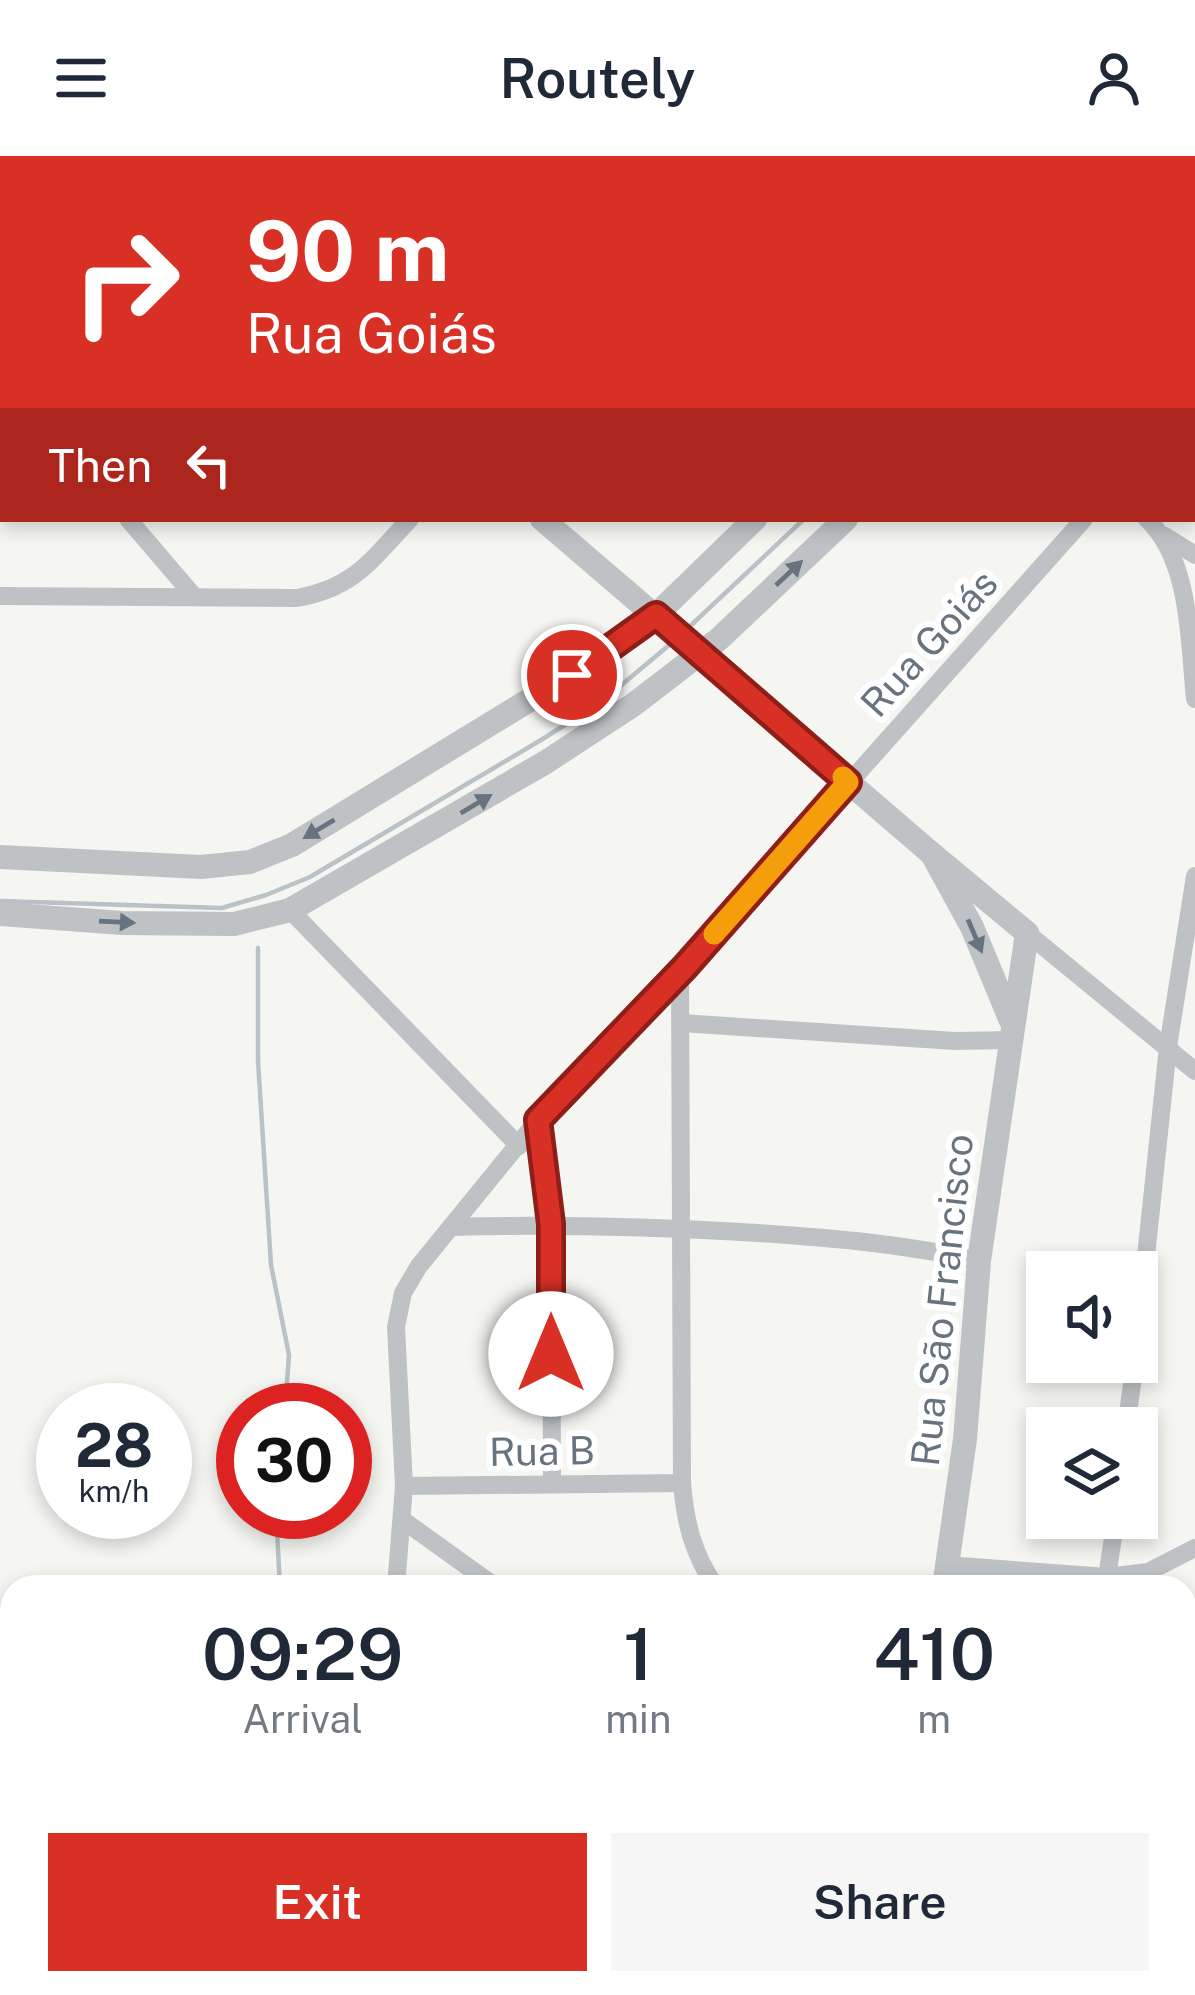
<!DOCTYPE html>
<html lang="en">
<head>
<meta charset="utf-8">
<style>
  :root { --surface:#fff; --page:#f6f6f7; --text:#1f2937; --muted:#747a83; --accent:#d93025 }
  body { margin:0; font-family:"Public Sans",sans-serif; background:var(--page); color:var(--text); height:100vh; display:flex; flex-direction:column; font-size:45px; white-space:nowrap }
  * { box-sizing:border-box; margin:0 }
  p { font-size:39px; color:var(--muted) }
  .icon { flex:none; width:66px; height:66px; fill:none; stroke:currentColor; stroke-width:2; stroke-linecap:round; stroke-linejoin:round }
  .map { position:relative; flex:1; overflow:hidden }
  .panel { position:absolute; left:0px; top:1419px; width:1197px; height:420px; display:flex; flex-direction:column; background:var(--surface); border-radius:36px 36px 0 0; box-shadow:0 6px 18px #0003 }
  .panel>* { flex:none }
  .guide { position:absolute; left:0px; top:0px; width:1197px; height:366px; box-shadow:0 6px 18px #0003; background:#d93025; color:#fff; overflow:hidden }
  .controls { position:absolute; left:1026px; top:1095px; display:grid; gap:24px }
  .controls a { display:grid; place-items:center; width:132px; height:132px; border-radius:0px; background:var(--surface); box-shadow:0 6px 18px #0003; font-size:60px }
  .speed { position:absolute; left:36px; top:1227px; display:flex; gap:24px; font-size:60px; font-weight:700; text-align:center }
  .speed>* { display:grid; place-content:center; width:156px; height:156px; border-radius:50%; background:var(--surface); box-shadow:0 6px 18px #0003; line-height:1 }
  .speed small { font-size:30px; font-weight:400 }
  .speed .limit { border:18px solid #d22; background:#fff; color:#111 }
  .pin { position:absolute; display:grid; place-items:center; width:102px; height:102px; color:#fff; margin:-51px; border:6px solid #fff; border-radius:50%; box-shadow:0 3px 12px #0007 }
  .me { position:absolute; width:132px; margin:-66px; rotate:0deg; stroke-linejoin:round; filter:drop-shadow(0 0 9px #0008) }
  .turn { display:flex; align-items:center; gap:42px; height:252px; padding:0 48px; font-size:54px }
  .turn .icon { width:156px; height:156px; stroke-width:2.5 }
  .turn b { display:block; font-size:84px; line-height:102px }
  .then { display:flex; align-items:center; height:114px; padding:0 48px; background:#0003; gap:24px; font-size:45px }
  .eta { display:flex; justify-content:space-evenly; align-items:center; height:204px; text-align:center }
  .eta b { font-size:72px; font-weight:600; line-height:84px }
  .button { display:flex; gap:24px; margin-top:auto; padding:24px 48px }
  .button a { flex:1; height:138px; border-radius:0px; background:var(--accent); color:#fff; font-size:48px; font-weight:600; line-height:138px; text-align:center }
  .button a+a { background:var(--page); color:var(--text) }
  header { display:flex; justify-content:space-between; align-items:center; height:156px; padding:0 48px; background:var(--surface); font-size:54px; font-weight:600 }
  .map>svg:first-child { display:block }
  .lines { fill:none; stroke-linecap:round; stroke-linejoin:round }
  .stream { stroke:#b9c2c7; stroke-width:4.5 }
  .minor { stroke:#bec2c5; stroke-width:18 }
  .tertiary { stroke:#bec2c5; stroke-width:24 }
  .oneway { fill:#67747f }
  .route-casing { stroke:#8d1f18; stroke-width:30 }
  .route { stroke:#d93025; stroke-width:21 }
  .slow { stroke:#f59e0b; stroke-width:21 }
  .labels { text-anchor:middle; stroke-width:12; stroke-linejoin:round; paint-order:stroke }
  .street-label { font-size:39px; fill:#67747f; stroke:#fff }
</style>
</head>
<body>
<header><svg class="icon" aria-label="menu" viewBox="0 0 24 24"><path d="M4 6h16M4 12h16M4 18h16"/></svg>Routely<svg class="icon" aria-label="person" viewBox="0 0 24 24"><circle cx="12" cy="8" r="4"/><path d="M4 21q1-7 8-7t8 7"/></svg></header>
<div class="map">
<svg width="1195" height="1839" viewBox="0 0 1195 1839">
  <rect width="100%" height="100%" fill="#f5f5f2"/>
  <g class="lines">
    <g class="stream">
      <polyline points="1137,3 1139,0"/>
      <polyline points="687,473 804,363"/>
      <polyline points="0,745 222,752 266,739 310,721 541,584 600,547 674,485"/>
      <polyline points="258,792 258,905 271,1109 289,1199 285,1254"/>
      <polyline points="276,1356 280,1431"/>
      <polyline points="206,1839 209,1827"/>
    </g>
    <g class="minor">
      <polyline points="395,0 398,3"/>
      <polyline points="746,0 749,3"/>
      <polyline points="0,208 3,205"/>
      <polyline points="128,363 193,439"/>
      <path d="M 1147,363 C 1191,405 1189,485 1195,543"/>
      <polyline points="1165,380 1195,399"/>
      <path d="M 0,440 L 297,442 C 355,432 372,403 410,363"/>
      <polyline points="290,754 519,990"/>
      <polyline points="1027,777 1195,915"/>
      <path d="M 680,815 L 682,1327 C 685,1365 693,1399 716,1431"/>
      <polyline points="681,867 955,885 1009,884"/>
      <polyline points="538,964 551,1068 552,1328"/>
      <path d="M 451,1071 C 553,1068 655,1071 758,1077 C 832,1082 906,1088 979,1105"/>
      <polyline points="1137,1186 1168,891 1195,720"/>
      <polyline points="1126,1272 1135,1206"/>
      <polyline points="404,1330 682,1327"/>
      <polyline points="404,1365 496,1431"/>
      <polyline points="946,1409 1107,1421 1148,1416 1195,1392"/>
      <polyline points="1107,1421 1116,1362"/>
      <polyline points="396,1431 404,1330 396,1171 403,1137 419,1110 538,964 685,811 1084,363"/>
      <polyline points="0,1622 12,1623"/>
      <polyline points="378,1827 395,1839"/>
      <polyline points="592,1827 607,1839"/>
      <polyline points="814,1827 836,1839"/>
      <polyline points="343,1839 344,1827"/>
      <polyline points="960,1839 960,1827"/>
    </g>
    <g class="tertiary">
      <polyline points="171,3 173,0"/>
      <polyline points="1103,3 1106,0"/>
      <polyline points="1174,3 1176,0"/>
      <polyline points="0,45 3,47"/>
      <polyline points="542,363 932,698 972,771 1011,865"/>
      <polyline points="932,698 1027,777 979,1105 965,1283 944,1431"/>
      <polyline points="0,701 201,711 250,706 292,689 608,496 656,459 755,363"/>
      <polyline points="0,758 122,767 234,768 290,754 546,606 633,549 719,483 846,363"/>
      <polyline points="866,1839 869,1827"/>
    </g>
  </g>
  <defs><path id="oneway-solid" d="M-6-.8H1V-3.2L6.5 0L1 3.2V.8H-6Z" transform="scale(3)"/></defs>
  <g class="oneway">
    <use href="#oneway-solid" transform="translate(789 417) rotate(-43)"/>
    <use href="#oneway-solid" transform="translate(476 648) rotate(-31)"/>
    <use href="#oneway-solid" transform="translate(319 673) rotate(149)"/>
    <use href="#oneway-solid" transform="translate(117 766) rotate(3)"/>
    <use href="#oneway-solid" transform="translate(975 780) rotate(67)"/>
  </g>
  <g class="lines">
    <defs>
      <polyline id="route" points="551,1198 551,1068 538,964 685,811 848,626 656,459 572,519"/>
    </defs>
    <use href="#route" class="route-casing"/>
    <use href="#route" class="route"/>
    <polyline class="slow" points="714,778 848,626 843,621"/>
  </g>
  <g class="labels">
    <g class="street-label">
      <text transform="translate(929 487) rotate(-48)" y="14">Rua Goiás</text>
      <text transform="translate(942 1144) rotate(-84)" y="14">Rua São Francisco</text>
      <text transform="translate(542 1295) rotate(-1)" y="14">Rua B</text>
    </g>
  </g>
</svg>
<div class="controls">
<a><svg class="icon" aria-label="sound" viewBox="0 0 24 24"><path d="M4 9h4l5-4v14l-5-4H4zM17 9q2 3 0 6"/></svg></a>
<a><svg class="icon" aria-label="layers" viewBox="0 0 24 24"><path d="M12 4l9 5-9 5-9-5zM3 14l9 5 9-5"/></svg></a>
</div>
<div class="speed"><div>28<small>km/h</small></div><div class="limit">30</div></div>
<div class="pin" style="left:572px;top:519px;background:#d93025"><svg class="icon" aria-label="arrive" viewBox="0 0 24 24"><path d="M6 21V4h12l-3 4 3 4H6"/></svg></div>
<svg class="me" style="left:551px;top:1198px" viewBox="-20 -20 40 40"><circle r="19" fill="#fff"/><path d="M0-13L10 11 0 6-10 11z" fill="#d93025"/></svg>
<div class="guide">
<div class="turn"><svg class="icon" aria-label="right" viewBox="0 0 24 24"><path d="M7 20v-9h11M14 6l5 5-5 5"/></svg><div><b>90 m</b>Rua Goiás</div></div>
<div class="then">Then<svg class="icon" aria-label="left" viewBox="0 0 24 24"><path d="M17 20v-9H6M10 6l-5 5 5 5"/></svg></div>
</div>
<section class="panel">
<div class="eta">
<div><b>09:29</b><p>Arrival</p></div>
<div><b>1</b><p>min</p></div>
<div><b>410</b><p>m</p></div>
</div>
<div class="button"><a>Exit</a><a>Share</a></div>
</section>
</div>
</body>
</html>
